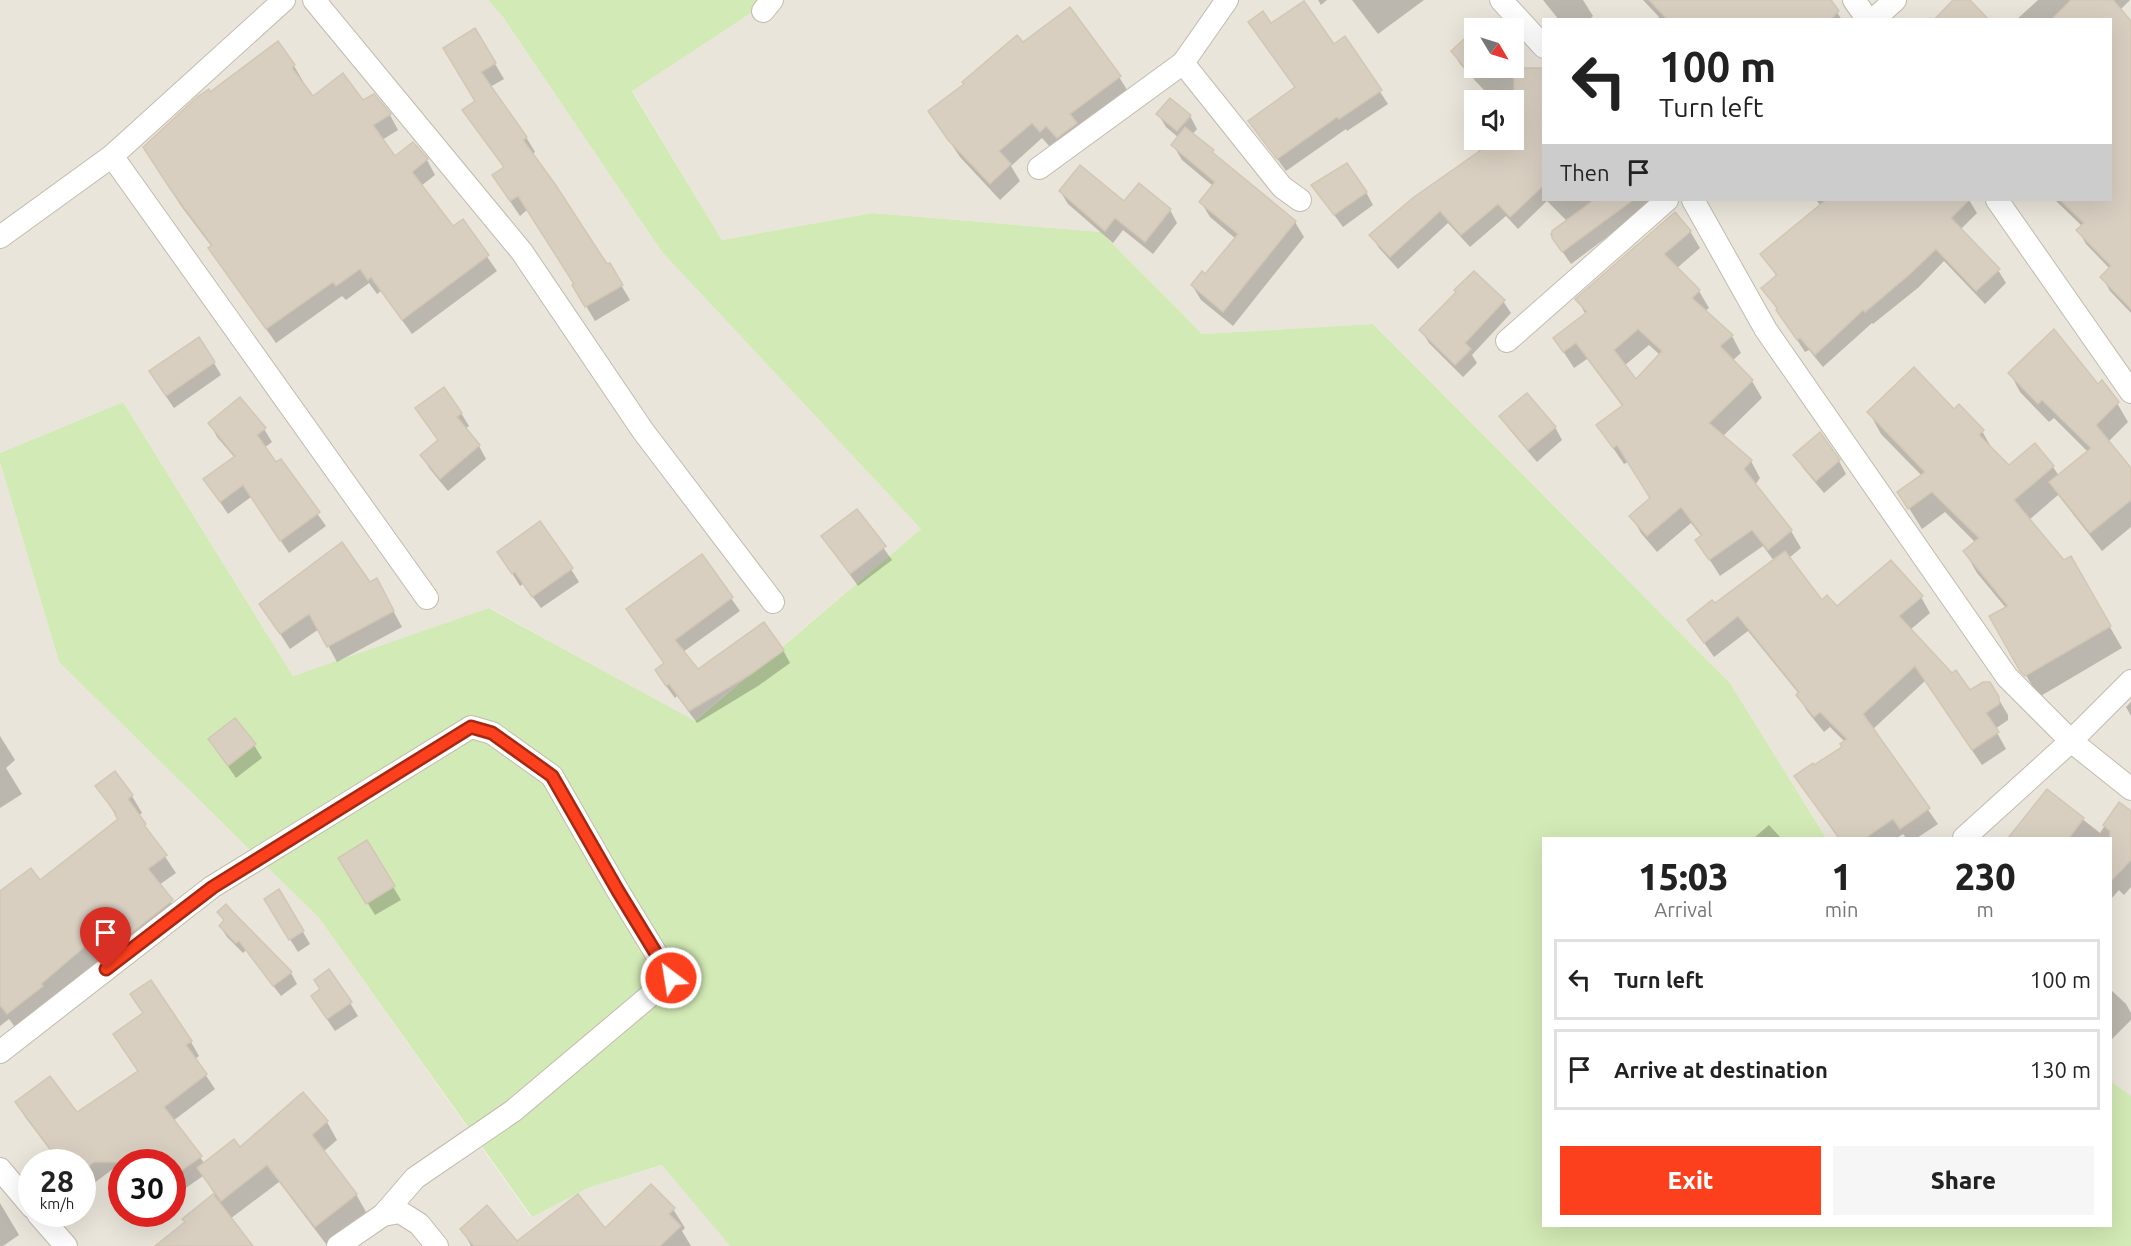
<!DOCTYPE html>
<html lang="en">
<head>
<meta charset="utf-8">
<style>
  :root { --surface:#fff; --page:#f6f6f6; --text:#222; --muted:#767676; --line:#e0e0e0; --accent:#fc3f1d }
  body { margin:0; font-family:Ubuntu,sans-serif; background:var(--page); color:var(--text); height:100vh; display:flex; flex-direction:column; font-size:22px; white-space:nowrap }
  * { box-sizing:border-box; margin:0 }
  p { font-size:20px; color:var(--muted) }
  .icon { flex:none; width:33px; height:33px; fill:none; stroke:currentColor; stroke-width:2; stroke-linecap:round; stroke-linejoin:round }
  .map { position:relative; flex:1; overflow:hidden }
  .details { position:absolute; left:1542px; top:837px; width:570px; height:390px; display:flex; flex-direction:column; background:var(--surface); border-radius:0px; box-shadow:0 6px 24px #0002 }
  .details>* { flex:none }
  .banner { position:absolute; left:1542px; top:18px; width:570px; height:183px; border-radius:0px; box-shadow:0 6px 24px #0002; background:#fff; color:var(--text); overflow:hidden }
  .needle { width:39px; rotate:128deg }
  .buttons { position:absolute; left:1464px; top:18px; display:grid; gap:12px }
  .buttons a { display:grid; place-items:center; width:60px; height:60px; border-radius:0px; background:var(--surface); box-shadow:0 6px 24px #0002; font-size:30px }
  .speed { position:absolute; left:18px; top:1149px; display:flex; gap:12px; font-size:30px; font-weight:700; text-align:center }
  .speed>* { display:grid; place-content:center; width:78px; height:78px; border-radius:50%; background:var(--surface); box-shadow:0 6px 24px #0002; line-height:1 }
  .speed small { font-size:15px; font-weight:400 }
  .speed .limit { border:9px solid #d22; background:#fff; color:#111 }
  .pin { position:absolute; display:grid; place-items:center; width:51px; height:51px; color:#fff; margin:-62px -26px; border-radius:50% 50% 50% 0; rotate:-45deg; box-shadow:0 0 6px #0007 }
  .pin .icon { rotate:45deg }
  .me { position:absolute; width:66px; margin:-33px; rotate:329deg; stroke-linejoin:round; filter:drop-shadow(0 0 4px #0008) }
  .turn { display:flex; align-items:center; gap:21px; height:126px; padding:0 18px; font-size:27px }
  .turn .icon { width:78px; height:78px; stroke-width:2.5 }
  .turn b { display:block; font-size:42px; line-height:51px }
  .then { display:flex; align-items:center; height:57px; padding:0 18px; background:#0003; gap:12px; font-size:22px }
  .eta { display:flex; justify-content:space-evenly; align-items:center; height:102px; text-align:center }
  .eta b { font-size:36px; font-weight:800; line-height:42px }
  .cta { display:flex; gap:12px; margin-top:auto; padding:12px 18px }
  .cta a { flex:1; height:69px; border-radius:0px; background:var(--accent); color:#fff; font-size:24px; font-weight:800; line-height:69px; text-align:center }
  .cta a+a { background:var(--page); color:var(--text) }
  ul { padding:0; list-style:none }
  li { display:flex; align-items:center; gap:18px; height:81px; margin:0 12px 9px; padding:0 6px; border:3px solid var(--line); border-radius:0px }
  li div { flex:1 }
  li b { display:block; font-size:22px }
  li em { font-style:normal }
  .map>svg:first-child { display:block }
  .residential { fill:#eae5da; fill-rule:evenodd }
  .green { fill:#d2eab5 }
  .shadow { fill:#0003; fill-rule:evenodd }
  .building { fill:#d8cfc1; stroke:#d3c7b4; stroke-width:1.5; fill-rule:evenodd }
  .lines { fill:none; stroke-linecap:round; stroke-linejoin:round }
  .minor-casing { stroke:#c2bbae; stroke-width:24 }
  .minor { stroke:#fff; stroke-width:22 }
  .route-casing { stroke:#a42913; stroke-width:15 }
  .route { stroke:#fc3f1d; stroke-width:10 }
</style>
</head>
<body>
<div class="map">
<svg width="2131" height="1246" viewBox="0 0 2131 1246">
  <rect width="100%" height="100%" fill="#f6f3ec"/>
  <g class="residential">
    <polygon points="0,0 488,0 503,17 662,252 921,529 694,721 490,608 293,676 123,402 0,453"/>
    <path d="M 771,0 L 2131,0 L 2131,1096 L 2111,1081 L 2110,838 L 1826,838 L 1730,683 L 1373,324 L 1202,334 L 1101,232 L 872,213 L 722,240 L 632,90 ZM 1544,20 L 2110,20 L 2110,200 L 1544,200 ZM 1474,28 L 1514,28 L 1514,68 L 1474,68 ZM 1474,100 L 1514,100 L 1514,140 L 1474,140 Z"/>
    <path d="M 0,462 L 59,662 L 319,918 L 531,1217 L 588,1188 L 663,1165 L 730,1246 L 0,1246 ZM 32,1162 L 82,1162 L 82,1214 L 32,1214 ZM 122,1162 L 172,1162 L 172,1214 L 122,1214 Z"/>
  </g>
  <polygon class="green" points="488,0 771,0 632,91 722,240 872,213 1101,232 1202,334 1373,324 1730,683 1826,838 1544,838 1544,1226 2110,1226 2111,1081 2131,1096 2131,1246 730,1246 662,1165 588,1188 532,1217 319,918 59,662 0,462 0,453 123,402 293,676 489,608 695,721 921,529 662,252 503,17"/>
  <g class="shadow">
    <polygon points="1318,0 1327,0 1321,5"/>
    <polygon points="1352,0 1424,0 1378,34"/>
    <polygon points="1543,0 1583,0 1593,16 1589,20 1559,20"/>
    <polygon points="1643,0 1829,0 1842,20 1656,20 1659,17"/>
    <polygon points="2038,0 2130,0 2120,10 2131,24 2131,313 2110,291 2102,277 2110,269 2086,244 2078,230 2082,226 2055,200 2110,200 2110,20 2016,20"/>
    <polygon points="1271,25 1333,46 1345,38 1388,104 1347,131 1346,129 1286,171 1250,121 1295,88 1257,35"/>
    <polygon points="475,30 504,79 490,87 526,137 535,152 532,154 607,266 609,265 630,300 595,321 574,286 576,285 527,210 520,216 503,191 494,176 504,168 464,110 477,101"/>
    <polygon points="1474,32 1474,68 1511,68 1531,90 1544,79 1544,200 1648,200 1651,204 1571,264 1550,234 1567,221 1547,201 1518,229 1506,216 1470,247 1448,223 1398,269 1379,248 1371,235 1480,152 1471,143 1464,130 1474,123 1474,140 1514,140 1514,100 1493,100 1460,64 1453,52"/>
    <polygon points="294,66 303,81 301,82 313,98 363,102 374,96 390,115 398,130 382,140 395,159 427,160 435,175 421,186 453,228 462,221 497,271 412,334 381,291 377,294 369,283 346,300 342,296 276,343 219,263 212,247 181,206 153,162 210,94"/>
    <polygon points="1119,77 1129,93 1050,147 1042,138 1011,166 1020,181 1000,200 960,157 930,112"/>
    <polygon points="1158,114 1190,116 1197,129 1192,135 1212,151 1216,157 1295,222 1304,237 1233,326 1201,300 1192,285 1206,276 1236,239 1210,217 1201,202 1213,186 1182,160 1173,145 1179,138 1166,127"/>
    <polygon points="1313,186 1366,192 1373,205 1343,227"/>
    <polygon points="1060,191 1124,203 1170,210 1177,223 1153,254 1123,230 1113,243 1068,204"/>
    <polygon points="1816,200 1969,200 1977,213 1960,230 1998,270 2006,283 1985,304 1944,261 1919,287 1873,324 1872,323 1823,367 1809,350 1805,352 1763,288 1777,277 1762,254 1821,206"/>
    <path d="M 1690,231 L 1700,248 L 1676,269 L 1699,291 L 1709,308 L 1705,311 L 1732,336 L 1741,353 L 1732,361 L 1752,381 L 1762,398 L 1722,437 L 1751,461 L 1760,478 L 1755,485 L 1791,531 L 1801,548 L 1789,558 L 1822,603 L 1837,608 L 1921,597 L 1930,613 L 1910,630 L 1970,692 L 1998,698 L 2008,715 L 2008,720 L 1995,729 L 2006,749 L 1982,765 L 1925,681 L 1872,730 L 1938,824 L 1917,838 L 1906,838 L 1903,834 L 1897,838 L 1838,838 L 1796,776 L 1844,747 L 1845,742 L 1830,727 L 1824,732 L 1807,711 L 1798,696 L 1799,694 L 1748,631 L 1714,657 L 1689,621 L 1715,605 L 1774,561 L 1763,546 L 1720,576 L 1697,540 L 1702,537 L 1691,523 L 1657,552 L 1641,533 L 1631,516 L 1651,499 L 1628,462 L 1624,464 L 1598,426 L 1623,407 L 1587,359 L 1574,368 L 1555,339 L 1586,315 L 1577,299 ZM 1649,345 L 1660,355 L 1636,381 L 1624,366 Z"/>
    <polygon points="1503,301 1511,313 1472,355 1477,363 1463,377 1429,343 1421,330"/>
    <polygon points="214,363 221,375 174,408 158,385"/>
    <polygon points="2010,373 2098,387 2117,403 2128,422 2108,442 2131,470 2131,527 2102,551 2058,495 2029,520 2063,562 2070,558 2122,648 2039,697 1991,617 2006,608 1977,573 1965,552 1976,543 1945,512 1922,529 1899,492 1922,476 1881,434 1869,412 1954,411 1982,431 1994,452 2009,467 2053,467 2059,476 2088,452 2054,418 2049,422 2020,392"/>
    <polygon points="417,409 461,413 469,426 465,429 479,446 486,459 448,491 429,468 422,455 439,441"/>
    <polygon points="1501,416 1555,427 1562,440 1537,462 1509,429"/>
    <polygon points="210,424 264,429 272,442 264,448 275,465 280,461 326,526 289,553 251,497 228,514 205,480 235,458 217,437"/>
    <polygon points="1795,455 1839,461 1846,474 1824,493 1803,468"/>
    <polygon points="857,511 892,560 858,586 823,537"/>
    <polygon points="499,552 571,569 579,582 541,608 523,584 520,586"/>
    <polygon points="702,556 740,611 683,652 697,672 783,650 790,663 758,686 697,723 677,696 675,698 664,683 656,671 665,664 628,610"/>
    <polygon points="369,584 385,596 402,627 337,662 319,629 290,649 261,604"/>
    <polygon points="2131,702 2131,716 2126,707"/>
    <polygon points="0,736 15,760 6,768 22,794 0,808"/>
    <polygon points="210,740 254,745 262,758 236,778"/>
    <polygon points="114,773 132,796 142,813 138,816 176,873 159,885 182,918 126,961 115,946 18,1031 9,1019 0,1026 0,892 39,882 119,820 97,787"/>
    <polygon points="2047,791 2100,833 2119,804 2131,813 2131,887 2124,895 2119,890 2110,900 2110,838 2019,838 2015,832"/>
    <polygon points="1769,825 1781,838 1756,838 1755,837"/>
    <polygon points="366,842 401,900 375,915 340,858"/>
    <polygon points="226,906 291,973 297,984 281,996 246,950 243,953 227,937 220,926 225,922 219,912"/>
    <polygon points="273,912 303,932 310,944 298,952"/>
    <polygon points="2110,989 2126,1004 2131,1013 2131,1020 2110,1041"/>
    <polygon points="321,990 350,1003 358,1016 335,1031 320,1009"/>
    <polygon points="115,1034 191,1042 199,1056 195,1059 215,1089 173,1121 205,1164 240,1149 327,1122 337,1140 323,1152 356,1194 366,1212 326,1244 279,1182 230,1219 251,1246 157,1246 187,1223 184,1219 215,1195 203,1176 180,1192 172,1183 172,1162 138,1162 132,1155 82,1192 82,1162 59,1162 25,1117 17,1102 77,1114 139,1072"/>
    <polygon points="0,1203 19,1235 3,1246 0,1246"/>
    <polygon points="673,1209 685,1228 682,1231 691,1246 471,1246 462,1229 517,1243 605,1231"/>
  </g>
  <g class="building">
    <polygon points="1649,0 1831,0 1839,11 1830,20 1668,20"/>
    <polygon points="1953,0 1970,0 1989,20 1934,20"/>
    <polygon points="2071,0 2113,0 2131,21 2131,309 2100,277 2111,266 2076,230 2084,223 2060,200 2110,200 2110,20 2051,20"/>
    <polygon points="1304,1 1334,44 1345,36 1382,90 1339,119 1337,117 1277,159 1248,121 1295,87 1248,22 1263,11 1271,23"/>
    <polygon points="1070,7 1121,76 1070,114 1077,123 1057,138 1046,126 1040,132 1032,123 999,151 1011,164 990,184 948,140 928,111 964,84 962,82 1017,35 1023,42"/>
    <polygon points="475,28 496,63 481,72 527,137 523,140 555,184 607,264 610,263 623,285 585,307 572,285 574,284 518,196 510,201 492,175 504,167 462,110 475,101 443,48"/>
    <polygon points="1474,30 1474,78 1451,51"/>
    <polygon points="278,41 295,65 292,68 313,96 343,73 363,100 374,94 391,114 373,125 395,156 413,142 428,159 412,172 453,226 463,219 489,255 402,320 371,277 368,280 360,269 336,286 333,282 266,329 208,248 212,245 171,190 143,147 197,97 209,89 210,92"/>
    <polygon points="1514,68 1544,68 1544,185 1510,217 1498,204 1461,235 1440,211 1390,257 1369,235 1414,197 1481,150 1472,140 1514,140"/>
    <polygon points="1170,98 1191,115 1177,131 1156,114"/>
    <polygon points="1185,127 1214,150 1212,152 1296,221 1223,312 1191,285 1202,271 1205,274 1238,234 1199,202 1215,182 1171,145"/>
    <polygon points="1347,163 1367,192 1334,215 1311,185"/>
    <polygon points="1080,165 1124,201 1139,183 1171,209 1145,242 1115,218 1105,231 1059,191"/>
    <polygon points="1594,200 1633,200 1562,252 1552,238 1552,231"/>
    <polygon points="1826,200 1969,200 1951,218 2000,269 1976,291 1936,249 1911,273 1865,312 1863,310 1815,355 1800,338 1797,340 1776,310 1778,309 1761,288 1777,275 1760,254"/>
    <path d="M 1675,212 L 1691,231 L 1664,254 L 1700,290 L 1692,298 L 1733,335 L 1720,346 L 1753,380 L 1709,423 L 1752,460 L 1744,469 L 1792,530 L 1768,550 L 1752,530 L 1709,560 L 1695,540 L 1702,535 L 1681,507 L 1647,536 L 1629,516 L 1650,498 L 1617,445 L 1613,448 L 1596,425 L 1623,405 L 1576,343 L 1563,352 L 1553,338 L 1587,312 L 1575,299 ZM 1638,329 L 1662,351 L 1636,379 L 1614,350 Z"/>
    <polygon points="1474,271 1505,300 1465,343 1471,349 1455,365 1419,330 1456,292 1454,290"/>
    <polygon points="2054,329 2098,384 2102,380 2119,402 2096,425 2131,468 2131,500 2090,533 2049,482 2091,448 2042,400 2038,404 2008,373"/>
    <polygon points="199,337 215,362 166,396 149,371"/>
    <polygon points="1914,367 1954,409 1959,404 1984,430 1979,435 2009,465 2035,443 2054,466 2014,500 2064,560 2071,556 2111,626 2025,676 2020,671 1989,616 2008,606 1963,551 1979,538 1932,492 1908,509 1897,492 1925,472 1867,412"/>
    <polygon points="444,387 462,413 457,417 480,445 440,479 420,455 438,440 415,408"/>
    <polygon points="1527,393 1556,427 1528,450 1499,416"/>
    <polygon points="240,397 266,428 257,435 276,462 281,459 320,512 280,541 243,485 220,502 203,479 235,456 208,423"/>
    <polygon points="1820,432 1840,460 1816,481 1793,455"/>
    <polygon points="857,509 886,546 850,574 821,536"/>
    <polygon points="540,521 573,568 532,597 515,572 512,574 497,552"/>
    <polygon points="342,542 370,582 377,578 394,611 327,647 309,614 280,634 259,604"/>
    <polygon points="1785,551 1822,600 1827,595 1837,606 1891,560 1923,596 1899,616 1952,673 1956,670 1970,690 1983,682 1990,682 1999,697 1999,704 1986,713 1999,732 1972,750 1915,666 1863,714 1930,808 1900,829 1893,819 1865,838 1839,838 1794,776 1813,763 1814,765 1842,747 1840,744 1847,739 1820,712 1814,717 1796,695 1799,692 1738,616 1704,643 1687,620 1712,600 1715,603"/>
    <polygon points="702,554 733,597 675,640 698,669 764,622 784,650 751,674 689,711 669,684 666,686 655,670 664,663 626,609"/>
    <polygon points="235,718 256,744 228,766 208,739"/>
    <polygon points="115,771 133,795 128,799 146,824 144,825 167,855 148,869 173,900 116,945 104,930 41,984 43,986 7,1014 0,1005 0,891 31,868 40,880 118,819 115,815 116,813 95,786"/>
    <polygon points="2047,789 2084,818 2069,838 2008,838"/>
    <polygon points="2119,802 2131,811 2131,860 2110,882 2110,831 2103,825"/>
    <polygon points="367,840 395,886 366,904 338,858"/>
    <polygon points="279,889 304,931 289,940 264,899"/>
    <polygon points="226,904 233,912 292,972 273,986 239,941 236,943 219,926 224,920 217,912"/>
    <polygon points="329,969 352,1002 327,1019 311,996 320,989 314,980"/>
    <polygon points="151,980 192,1041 186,1045 207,1074 164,1107 202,1156 172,1177 172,1162 94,1162 82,1171 82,1162 60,1162 15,1102 50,1076 77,1112 138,1071 113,1034 143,1013 130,994"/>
    <polygon points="303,1092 328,1121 312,1135 357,1194 315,1227 267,1165 221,1201 197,1168 234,1139 240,1147"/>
    <polygon points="651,1184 675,1208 669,1214 681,1226 660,1246 474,1246 460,1229 487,1205 517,1241 578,1194 605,1228"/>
    <polygon points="213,1194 253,1246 155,1246 185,1222 182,1219"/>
  </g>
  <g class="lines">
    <defs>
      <g id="minor">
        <polyline points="314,0 522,252 643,431 773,602"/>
        <polyline points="1227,0 1183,63 1282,187 1300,200"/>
        <polyline points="1501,0 1544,47"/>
        <polyline points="1854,0 1868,20"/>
        <polyline points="763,11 772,0"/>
        <polyline points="1873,20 1895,0"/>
        <polyline points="112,156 427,598"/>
        <polyline points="1039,168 1183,63"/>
        <polyline points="1693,200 1766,330 2007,677 2071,741 2131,789"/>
        <polyline points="1997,200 2131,392"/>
        <polyline points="0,237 112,156 284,0"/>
        <polyline points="1507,341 1667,200"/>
        <polyline points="1964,838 2071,741 2131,681"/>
        <polyline points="0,1052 212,887 471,727 492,733 552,776 618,891 671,978 513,1111 415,1178 383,1215"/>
        <polyline points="0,1169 32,1207"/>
        <polyline points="38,1214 66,1246"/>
        <polyline points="338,1246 383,1215 400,1212 419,1224 437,1246"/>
      </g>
    </defs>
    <use href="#minor" class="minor-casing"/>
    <use href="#minor" class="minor"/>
  </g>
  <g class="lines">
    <defs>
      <polyline id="route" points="106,969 213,887 471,727 492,733 552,776 618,891 671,978"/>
    </defs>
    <use href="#route" class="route-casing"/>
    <use href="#route" class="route"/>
  </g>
</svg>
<div class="buttons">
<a><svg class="needle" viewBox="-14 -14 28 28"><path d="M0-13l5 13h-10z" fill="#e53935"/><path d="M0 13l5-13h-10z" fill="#767676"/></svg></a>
<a><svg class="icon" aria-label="sound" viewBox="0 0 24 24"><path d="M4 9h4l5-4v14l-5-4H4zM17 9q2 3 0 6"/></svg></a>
</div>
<div class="speed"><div>28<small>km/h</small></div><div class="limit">30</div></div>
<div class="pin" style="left:106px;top:969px;background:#d93025"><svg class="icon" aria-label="arrive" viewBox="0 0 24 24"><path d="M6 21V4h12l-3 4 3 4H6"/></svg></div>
<svg class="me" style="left:671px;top:978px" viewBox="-20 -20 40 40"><circle r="17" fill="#fc3f1d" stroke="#fff" stroke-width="3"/><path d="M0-11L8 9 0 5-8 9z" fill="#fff"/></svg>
<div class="banner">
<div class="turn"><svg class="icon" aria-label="left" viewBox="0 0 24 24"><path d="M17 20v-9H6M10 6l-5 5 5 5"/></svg><div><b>100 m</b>Turn left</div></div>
<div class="then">Then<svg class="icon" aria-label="arrive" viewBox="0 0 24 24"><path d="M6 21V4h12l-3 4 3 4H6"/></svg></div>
</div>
<section class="details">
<div class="eta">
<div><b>15:03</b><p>Arrival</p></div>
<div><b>1</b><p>min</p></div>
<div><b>230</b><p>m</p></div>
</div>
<ul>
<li><svg class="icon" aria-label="left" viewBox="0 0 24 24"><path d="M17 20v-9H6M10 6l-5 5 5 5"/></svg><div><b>Turn left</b></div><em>100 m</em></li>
<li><svg class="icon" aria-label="arrive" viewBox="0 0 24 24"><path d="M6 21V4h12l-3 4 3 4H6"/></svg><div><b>Arrive at destination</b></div><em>130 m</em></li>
</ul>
<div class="cta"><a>Exit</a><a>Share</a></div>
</section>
</div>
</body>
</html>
